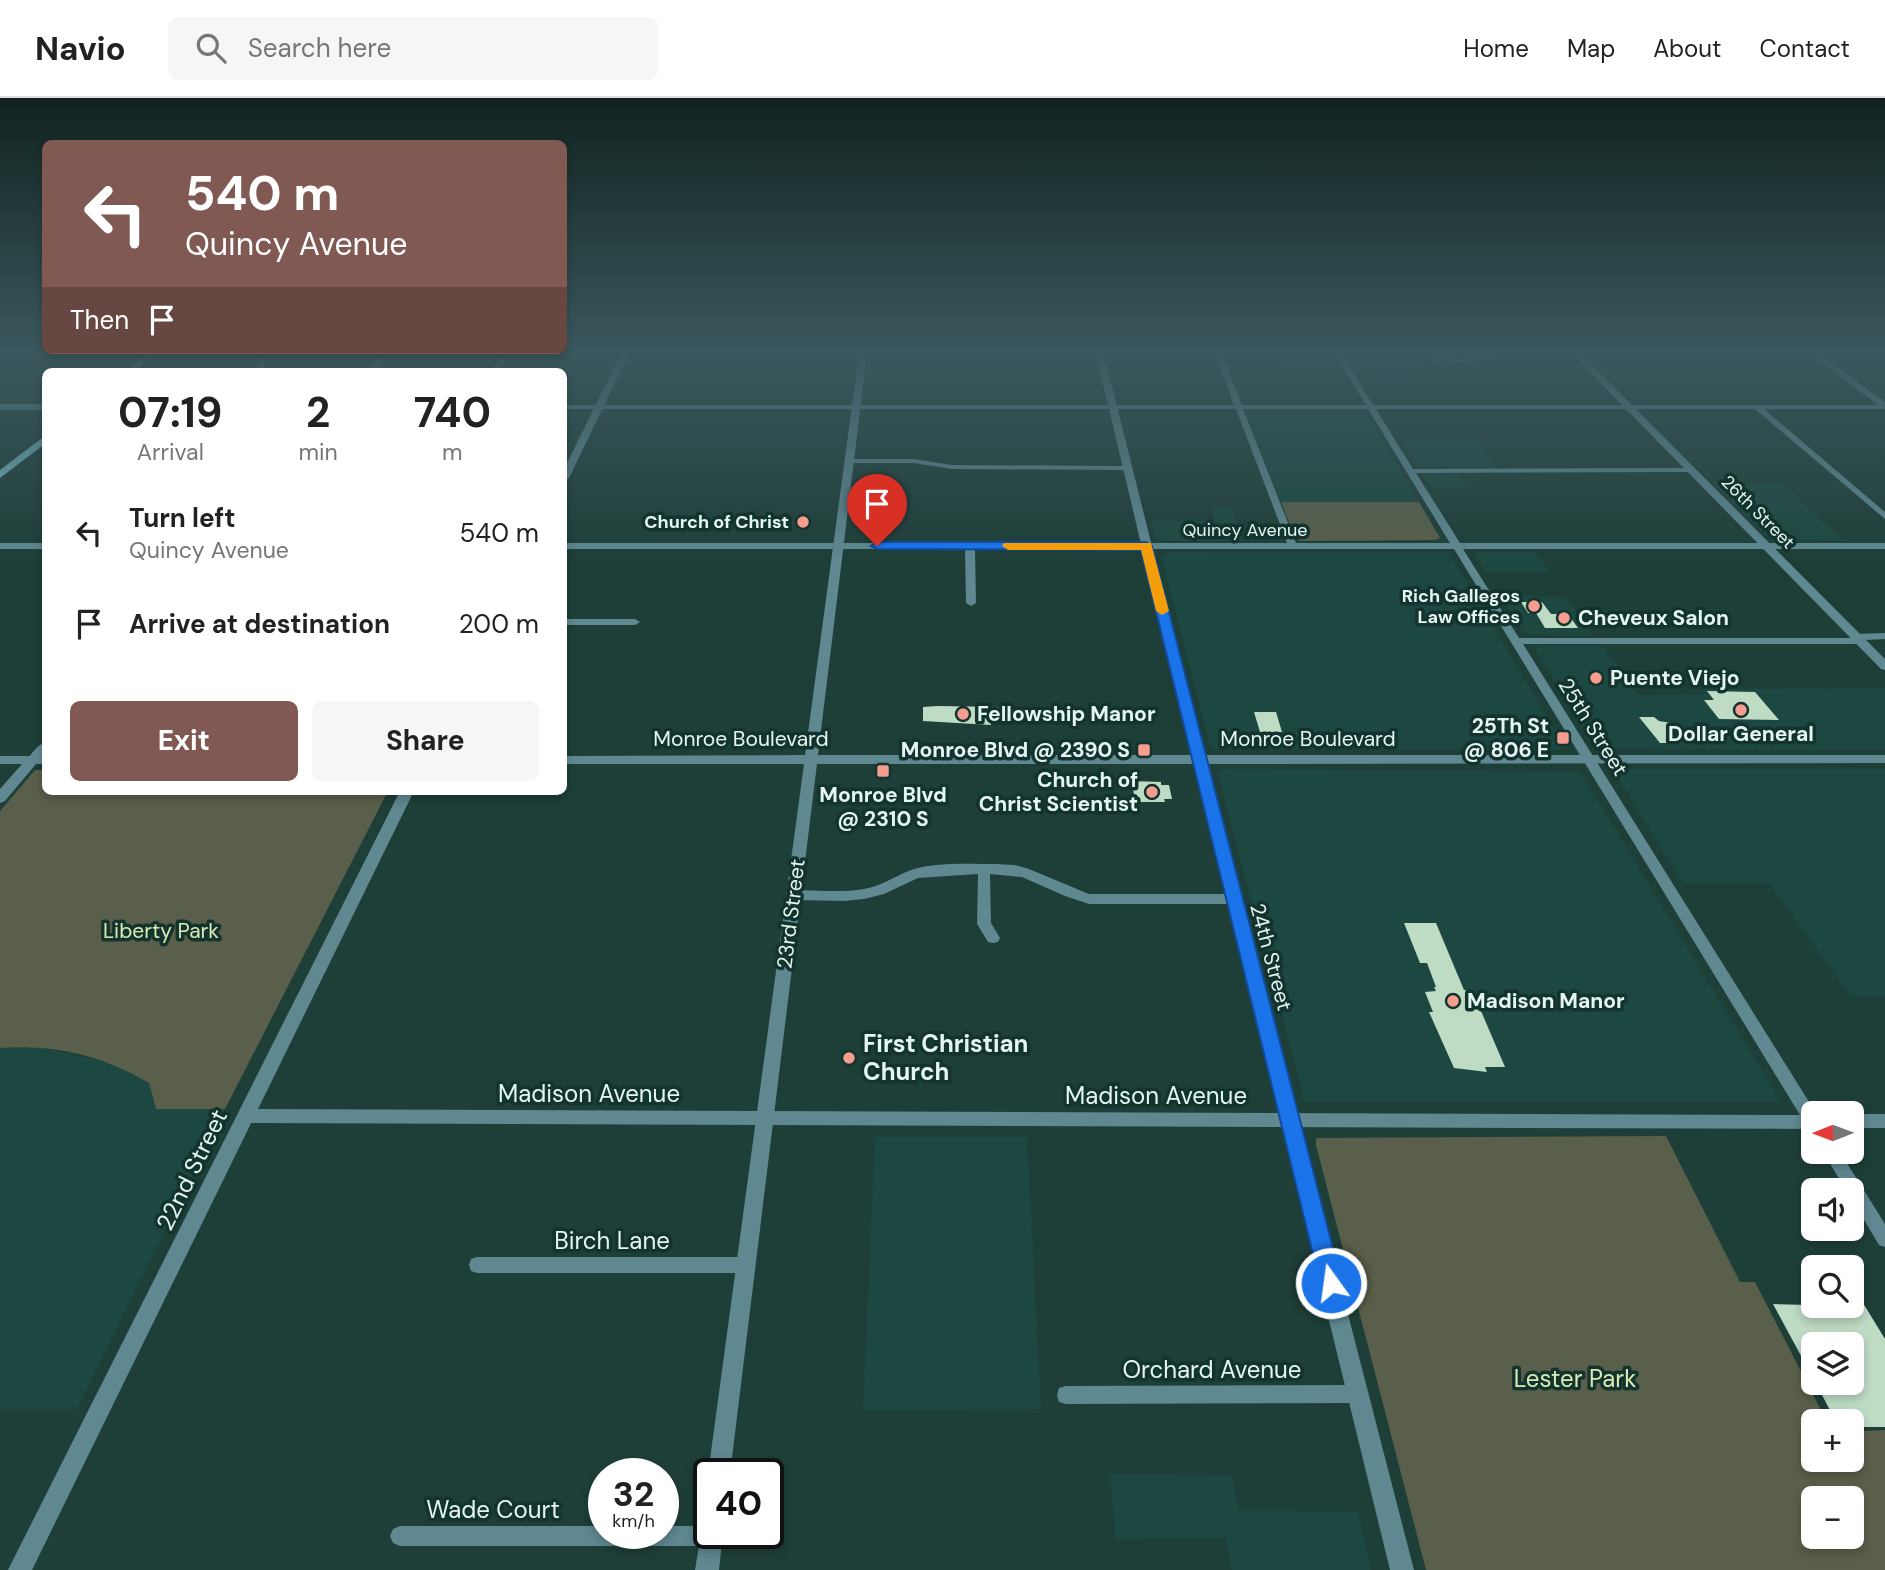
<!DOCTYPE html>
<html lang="en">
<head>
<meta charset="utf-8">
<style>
  :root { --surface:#fff; --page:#f6f6f6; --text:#222; --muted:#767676; --line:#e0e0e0; --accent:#815953 }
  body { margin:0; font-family:"DM Sans",sans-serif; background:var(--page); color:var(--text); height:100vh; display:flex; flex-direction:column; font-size:26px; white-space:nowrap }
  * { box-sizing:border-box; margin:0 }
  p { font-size:23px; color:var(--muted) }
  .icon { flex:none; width:38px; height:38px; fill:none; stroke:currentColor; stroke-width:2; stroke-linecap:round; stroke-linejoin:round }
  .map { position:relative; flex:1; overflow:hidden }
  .sheet { position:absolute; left:42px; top:270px; width:525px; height:427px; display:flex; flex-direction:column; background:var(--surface); border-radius:10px; box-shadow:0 4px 10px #0003 }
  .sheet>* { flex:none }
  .guide { position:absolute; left:42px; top:42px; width:525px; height:214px; border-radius:10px; box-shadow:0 4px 10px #0003; background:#815953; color:#fff; overflow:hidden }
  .needle { width:46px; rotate:269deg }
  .fabs { position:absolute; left:1801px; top:1003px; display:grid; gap:14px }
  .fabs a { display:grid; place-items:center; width:63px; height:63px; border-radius:10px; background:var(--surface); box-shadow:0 4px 10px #0003; font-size:35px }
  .speed { position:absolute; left:588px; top:1360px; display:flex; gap:14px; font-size:35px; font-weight:700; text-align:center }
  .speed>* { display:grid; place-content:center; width:91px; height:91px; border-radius:50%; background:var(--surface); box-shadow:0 4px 10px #0003; line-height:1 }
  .speed small { font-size:18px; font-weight:400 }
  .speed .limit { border:4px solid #111; border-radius:10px; background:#fff; color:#111 }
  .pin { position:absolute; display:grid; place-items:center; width:60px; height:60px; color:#fff; margin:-72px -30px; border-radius:50% 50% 50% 0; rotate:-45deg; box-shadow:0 0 7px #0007 }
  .pin .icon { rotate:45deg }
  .me { position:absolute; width:77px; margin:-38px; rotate:346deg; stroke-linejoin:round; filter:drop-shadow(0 0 5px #0008) }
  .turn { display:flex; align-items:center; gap:24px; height:147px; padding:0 28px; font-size:32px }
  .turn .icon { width:91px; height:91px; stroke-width:2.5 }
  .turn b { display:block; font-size:49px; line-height:60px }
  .then { display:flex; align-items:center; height:66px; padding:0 28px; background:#0003; gap:14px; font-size:26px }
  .eta { display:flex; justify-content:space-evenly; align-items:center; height:119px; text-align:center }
  .eta b { font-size:42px; font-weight:700; line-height:49px }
  .primary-button { display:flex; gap:14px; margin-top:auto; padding:14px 28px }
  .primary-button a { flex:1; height:80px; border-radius:10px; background:var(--accent); color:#fff; font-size:28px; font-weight:700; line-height:80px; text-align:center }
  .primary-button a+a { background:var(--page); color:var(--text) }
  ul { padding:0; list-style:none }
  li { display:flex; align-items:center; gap:21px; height:91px; padding:0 28px }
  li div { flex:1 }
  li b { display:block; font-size:26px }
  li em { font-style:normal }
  header { display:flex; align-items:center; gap:42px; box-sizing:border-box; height:98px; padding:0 35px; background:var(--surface); border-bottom:2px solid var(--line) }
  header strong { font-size:33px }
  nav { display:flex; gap:38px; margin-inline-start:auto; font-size:24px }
  .search { width:490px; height:63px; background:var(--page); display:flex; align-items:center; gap:18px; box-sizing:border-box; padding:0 24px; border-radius:10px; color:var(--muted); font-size:26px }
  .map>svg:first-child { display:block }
  .built { fill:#1d4841 }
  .green { fill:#595f4a; fill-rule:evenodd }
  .building { fill:#bedbc4 }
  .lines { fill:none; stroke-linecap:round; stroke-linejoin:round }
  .minor { fill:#5f8891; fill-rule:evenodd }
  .tertiary { fill:#5f8891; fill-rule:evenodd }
  .secondary { fill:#72b5c3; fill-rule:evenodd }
  .route { fill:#1a73e8; stroke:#114b97; stroke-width:2 }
  .slow { fill:#f59e0b }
  .poi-dot { fill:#f59d8e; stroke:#13332e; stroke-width:2.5 }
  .labels { text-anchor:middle; stroke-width:7; stroke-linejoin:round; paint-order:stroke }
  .far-street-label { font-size:18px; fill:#e4f6f2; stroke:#13332e }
  .far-poi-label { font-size:18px; font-weight:bold; fill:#e4f6f2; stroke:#13332e; text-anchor:end }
  .poi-label { font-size:21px; font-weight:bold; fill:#e4f6f2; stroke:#13332e; text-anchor:start }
  .street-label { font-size:21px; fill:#e4f6f2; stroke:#13332e }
  .park-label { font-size:21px; fill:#dbebb3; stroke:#13332e }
  .near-poi-label { font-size:24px; font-weight:bold; fill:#e4f6f2; stroke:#13332e; text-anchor:start }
  .near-street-label { font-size:24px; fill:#e4f6f2; stroke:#13332e }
  .near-park-label { font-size:24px; fill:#dbebb3; stroke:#13332e }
</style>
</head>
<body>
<header>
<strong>Navio</strong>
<div class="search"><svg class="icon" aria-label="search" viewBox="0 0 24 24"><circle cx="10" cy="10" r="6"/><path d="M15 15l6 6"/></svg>Search here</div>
<nav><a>Home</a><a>Map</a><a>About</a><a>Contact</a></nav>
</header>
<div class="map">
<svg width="1885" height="1472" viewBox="0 0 1885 1472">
  <rect width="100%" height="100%" fill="#1e3e38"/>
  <g class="built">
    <polygon points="1354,258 1411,258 1430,285 1366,285 1351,261"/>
    <polygon points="1275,259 1331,259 1338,270 1283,270"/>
    <polygon points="1243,314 1365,314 1419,404 1281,404"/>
    <polygon points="1401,341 1477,342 1497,370 1420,369"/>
    <polygon points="1427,376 1458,376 1469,391 1433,391 1424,377"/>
    <polygon points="1713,385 1782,386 1845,443 1770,441"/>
    <polygon points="1212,410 1232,410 1243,443 1163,443 1156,440 1151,423 1215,423"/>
    <polygon points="1168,454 1449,455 1565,648 1557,652 1214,651 1210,647 1161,459"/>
    <polygon points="1478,454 1535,454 1550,474 1486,474 1474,457"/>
    <polygon points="1501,498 1566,499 1593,538 1529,537 1522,532"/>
    <polygon points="1539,548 1603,548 1639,597 1704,596 1701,591 1885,590 1885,652 1604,651 1594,644 1535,552"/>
    <polygon points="1221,671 1580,673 1780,1002 1777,1004 1305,1004 1217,674"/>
    <polygon points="1621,671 1885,671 1885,898 1851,898 1769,785 1683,785 1616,677"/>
    <polygon points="33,948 116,966 149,985 157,1011 225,1011 77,1311 0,1311 0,950"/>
    <polygon points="875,1039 1027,1039 1041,1311 863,1312"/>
    <polygon points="1110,1376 1232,1377 1239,1413 1358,1414 1371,1472 1232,1472 1226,1440 1116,1441"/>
  </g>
  <g class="green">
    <polygon points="1281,404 1419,404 1440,440 1435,442 1301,443 1295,440"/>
    <path d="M 35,672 L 45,672 L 46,693 L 388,693 L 225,1011 L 156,1011 L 149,985 C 102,957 54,946 0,950 L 0,713 Z"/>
    <path d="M 1666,1038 L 1740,1184 L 1755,1184 L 1824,1318 L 1854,1317 L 1863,1333 L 1885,1332 L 1885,1472 L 1426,1472 L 1316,1047 L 1316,1040 ZM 1852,1323 L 1852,1362 L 1813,1362 L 1813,1323 ZM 1852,1400 L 1852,1438 L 1813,1438 L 1813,1400 Z"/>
  </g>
  <g class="building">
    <polygon points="1521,504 1542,504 1551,516 1568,516 1578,530 1545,530 1536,515 1528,515"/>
    <polygon points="1707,593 1755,594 1779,622 1719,621 1704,602 1714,602"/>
    <polygon points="937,608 1003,609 1004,624 991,624 991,627 923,623 923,609"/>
    <polygon points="1254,614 1276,614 1282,634 1260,634"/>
    <polygon points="1639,619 1654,619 1659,623 1671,625 1685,639 1677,639 1681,645 1660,645"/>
    <polygon points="1132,683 1161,684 1161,687 1169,687 1172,701 1164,701 1165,704 1135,704"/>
    <polygon points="1404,825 1436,825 1464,892 1472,892 1505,969 1485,969 1487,974 1454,970 1429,914 1433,914 1425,894 1436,893 1434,889 1436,889 1427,865 1420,865"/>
    <polygon points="1852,1187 1885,1241 1885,1329 1862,1329 1854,1313 1831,1314 1815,1284 1852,1284 1852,1246 1813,1246 1813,1280 1773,1206 1852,1208"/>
  </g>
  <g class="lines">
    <g class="minor">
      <polygon points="265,256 272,256 265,264 264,273 256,273 258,263"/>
      <polygon points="383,256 390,256 376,273 368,273"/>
      <polygon points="502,256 509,256 499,273 491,273"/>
      <polygon points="861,256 1103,256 1103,257 1100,259 864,258"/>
      <path d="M 1215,256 L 1222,256 L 1242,307 L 1366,307 L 1335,256 L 1342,256 L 1373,307 L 1878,307 L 1811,256 L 1819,256 L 1885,304 L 1885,311 L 1764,311 L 1885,414 L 1885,421 L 1755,311 L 1376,311 L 1413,371 L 1691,370 L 1695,372 L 1691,374 L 1416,375 L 1460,445 L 1885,445 L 1885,451 L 1463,451 L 1519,540 L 1852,540 L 1852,537 L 1856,536 L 1885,535 L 1885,541 L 1864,542 L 1864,545 L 1860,546 L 1523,546 L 1816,1015 L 1813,1015 L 1813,1031 L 246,1025 L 241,1023 L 238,1018 L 241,1013 L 246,1011 L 1800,1017 L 1454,451 L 975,451 L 976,505 L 971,508 L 966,505 L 965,451 L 564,451 L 564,445 L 1287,445 L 1236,311 L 564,311 L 564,307 L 1234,307 ZM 1243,311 L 1368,311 L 1450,445 L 1296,445 Z"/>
      <polygon points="1417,256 1459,260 1497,256 1527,256 1459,265 1434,262"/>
      <polygon points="846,361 914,361 952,367 1128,368 1132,370 1128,372 952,371 914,365 846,365"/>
      <rect x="0" y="445" width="46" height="6"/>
      <polygon points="564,521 635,521 640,524 635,527 564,527"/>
      <path d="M 46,644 L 46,656 L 37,665 L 29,665 L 27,662 C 31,656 38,646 46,644 Z"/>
      <path d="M 995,766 L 1015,767 L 1029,771 L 1089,796 L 1233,796 L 1238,797 L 1239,801 L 1238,805 L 1233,806 L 1089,806 L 1065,798 L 1022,779 L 990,776 L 991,825 L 1000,840 L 998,844 L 993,845 L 988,844 L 977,826 L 978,776 L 918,780 L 884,796 L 864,801 L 844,803 L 793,802 L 788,801 L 787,797 L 788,793 L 793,792 C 816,792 840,795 864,791 C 882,788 896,777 914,771 C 939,764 969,766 995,766 Z"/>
      <rect x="1852" y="1016" width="33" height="14"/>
      <polygon points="1823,1054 1840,1054 1885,1126 1885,1149 1879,1147 1852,1102 1852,1092 1846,1092"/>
      <polygon points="477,1159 746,1159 752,1161 754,1167 752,1173 746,1175 477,1175 471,1173 469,1167 471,1161"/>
      <polygon points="1358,1287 1365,1289 1367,1296 1365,1303 1358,1305 1066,1306 1059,1304 1057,1297 1059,1290 1066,1288"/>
      <polygon points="400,1428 604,1428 604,1435 663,1435 663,1428 709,1428 709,1435 720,1435 721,1438 718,1445 711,1448 400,1448 393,1445 390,1438 393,1431"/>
    </g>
    <g class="tertiary">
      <polygon points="621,256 629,256 569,380 564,383 564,371"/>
      <polygon points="859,256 867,256 818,657 1191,657 1096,256 1104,256 1204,657 1885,657 1885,665 1206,666 1414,1472 1390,1472 1193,666 817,666 730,1376 709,1376 709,1378 708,1376 804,666 564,666 564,658 805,657"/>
      <polygon points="1572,256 1581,256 1885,561 1885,572 1881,571"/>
      <rect x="0" y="306" width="46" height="6"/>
      <polygon points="0,658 46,658 46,666 36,666 5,703 0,705 0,691 22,666 0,666"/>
      <polygon points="400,693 414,693 32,1472 8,1472"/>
      <polygon points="709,1425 709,1435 723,1435 719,1472 695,1472 701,1435 704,1427"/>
    </g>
    <g class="secondary">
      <polygon points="146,256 155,256 135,273 126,273"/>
      <polygon points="46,337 46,345 0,380 0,372"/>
    </g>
  </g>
  <linearGradient id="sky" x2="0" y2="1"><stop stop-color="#10221f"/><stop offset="0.55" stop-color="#3b585e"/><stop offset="1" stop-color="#3b585e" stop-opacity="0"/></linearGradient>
  <rect width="1885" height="462" fill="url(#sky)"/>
  <polygon class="route" points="1146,444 1152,448 1342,1185 1339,1193 1331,1196 1323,1193 1320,1185 1141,452 877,451 871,448 877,444"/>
  <polygon class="slow" points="1004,445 1151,445 1169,513 1162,517 1156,513 1141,452 1008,452 1002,448"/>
  <g class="poi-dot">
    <circle cx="803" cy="424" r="7"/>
    <circle cx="1534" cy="508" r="7"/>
    <circle cx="1564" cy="520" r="7"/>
    <circle cx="1596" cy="580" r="7"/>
    <circle cx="1741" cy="612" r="7"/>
    <circle cx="963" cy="616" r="7"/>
    <rect x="1556" y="633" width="14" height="14" rx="3.5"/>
    <rect x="1137" y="645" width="14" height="14" rx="3.5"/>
    <rect x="876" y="666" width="14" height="14" rx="3.5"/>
    <circle cx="1152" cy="694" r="7"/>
    <circle cx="1453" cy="903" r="7"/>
    <circle cx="849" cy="960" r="7"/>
  </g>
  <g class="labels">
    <g class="far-street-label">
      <text transform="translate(1758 414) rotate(45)" y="6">26th Street</text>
      <text x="1245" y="438">Quincy Avenue</text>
    </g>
    <g class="far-poi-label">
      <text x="789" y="430">Church of Christ</text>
      <text x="1520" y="504">Rich Gallegos<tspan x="1520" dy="21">Law Offices</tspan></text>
    </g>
    <g class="poi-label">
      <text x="1578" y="527">Cheveux Salon</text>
      <text x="1610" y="587">Puente Viejo</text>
      <text x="977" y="623">Fellowship Manor</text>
      <text x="1549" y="635" text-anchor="end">25Th St<tspan x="1549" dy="24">@ 806 E</tspan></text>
      <text x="1741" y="643" text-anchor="middle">Dollar General</text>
      <text x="1130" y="659" text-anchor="end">Monroe Blvd @ 2390 S</text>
      <text x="1138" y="689" text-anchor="end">Church of<tspan x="1138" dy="24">Christ Scientist</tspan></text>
      <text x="883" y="704" text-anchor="middle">Monroe Blvd<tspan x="883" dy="24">@ 2310 S</tspan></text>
      <text x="1467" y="910">Madison Manor</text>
    </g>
    <g class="street-label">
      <text transform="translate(1593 629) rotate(58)" y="7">25th Street</text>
      <text x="741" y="648">Monroe Boulevard</text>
      <text x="1308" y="648">Monroe Boulevard</text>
      <text transform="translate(791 816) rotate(-83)" y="7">23rd Street</text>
      <text transform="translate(1271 859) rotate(75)" y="7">24th Street</text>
    </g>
    <g class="park-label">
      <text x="161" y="840">Liberty Park</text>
    </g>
    <g class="near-poi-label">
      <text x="863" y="954">First Christian<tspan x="863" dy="28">Church</tspan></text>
    </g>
    <g class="near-street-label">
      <text x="589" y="1004">Madison Avenue</text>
      <text x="1156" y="1006">Madison Avenue</text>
      <text transform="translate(192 1072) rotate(-64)" y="8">22nd Street</text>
      <text x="612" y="1151">Birch Lane</text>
      <text x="1212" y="1280">Orchard Avenue</text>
      <text x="493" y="1420">Wade Court</text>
    </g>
    <g class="near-park-label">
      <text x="1575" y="1289">Lester Park</text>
    </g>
  </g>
</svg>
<div class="fabs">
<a><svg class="needle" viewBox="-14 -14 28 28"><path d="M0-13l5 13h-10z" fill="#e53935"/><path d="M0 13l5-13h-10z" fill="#767676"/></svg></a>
<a><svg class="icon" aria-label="sound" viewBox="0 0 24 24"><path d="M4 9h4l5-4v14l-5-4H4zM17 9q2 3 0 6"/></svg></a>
<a><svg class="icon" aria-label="search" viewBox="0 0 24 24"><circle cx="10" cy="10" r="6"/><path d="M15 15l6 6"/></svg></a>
<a><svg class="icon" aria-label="layers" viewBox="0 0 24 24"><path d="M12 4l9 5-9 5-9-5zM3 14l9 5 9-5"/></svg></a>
<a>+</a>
<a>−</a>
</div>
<div class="speed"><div>32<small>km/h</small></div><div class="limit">40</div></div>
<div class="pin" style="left:877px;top:448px;background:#d93025"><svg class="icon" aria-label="arrive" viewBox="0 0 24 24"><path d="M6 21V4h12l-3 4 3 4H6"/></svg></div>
<svg class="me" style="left:1331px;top:1185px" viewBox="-20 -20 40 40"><circle r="17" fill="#1a73e8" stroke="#fff" stroke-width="3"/><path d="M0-11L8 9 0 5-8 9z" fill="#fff"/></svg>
<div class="guide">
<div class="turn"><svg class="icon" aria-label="left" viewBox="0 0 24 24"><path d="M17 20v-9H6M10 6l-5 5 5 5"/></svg><div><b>540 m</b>Quincy Avenue</div></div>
<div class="then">Then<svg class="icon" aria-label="arrive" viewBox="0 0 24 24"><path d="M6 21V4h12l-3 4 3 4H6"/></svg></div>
</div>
<section class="sheet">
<div class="eta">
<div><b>07:19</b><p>Arrival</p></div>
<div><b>2</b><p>min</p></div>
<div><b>740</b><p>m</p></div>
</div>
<ul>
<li><svg class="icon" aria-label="left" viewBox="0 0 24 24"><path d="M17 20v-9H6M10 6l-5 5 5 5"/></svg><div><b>Turn left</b><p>Quincy Avenue</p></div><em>540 m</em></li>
<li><svg class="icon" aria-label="arrive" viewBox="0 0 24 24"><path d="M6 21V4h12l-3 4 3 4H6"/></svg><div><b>Arrive at destination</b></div><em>200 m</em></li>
</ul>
<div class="primary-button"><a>Exit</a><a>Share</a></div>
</section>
</div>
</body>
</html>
